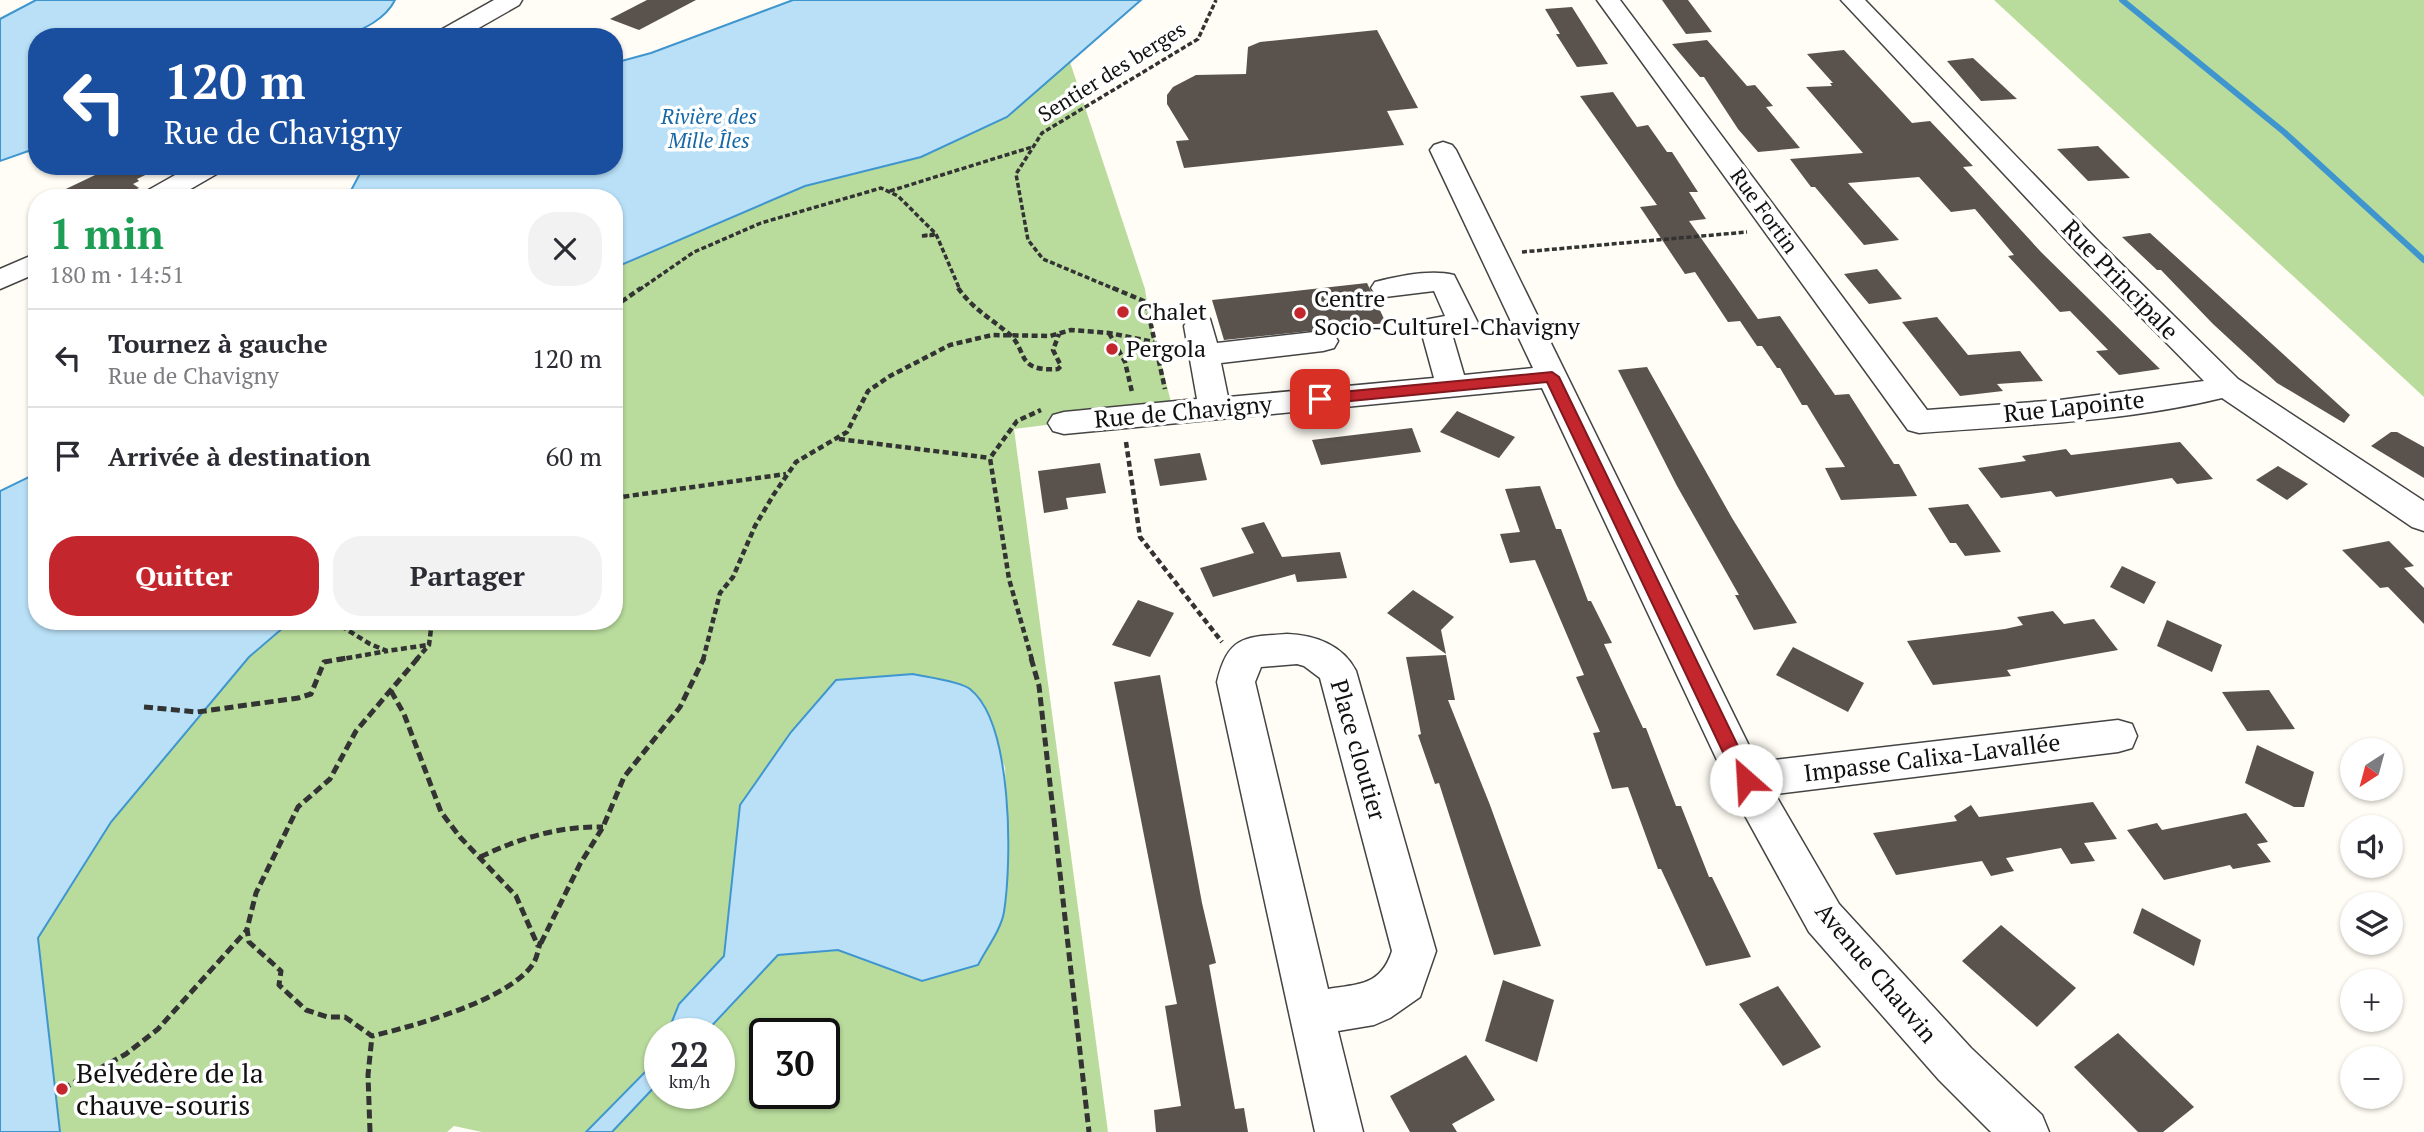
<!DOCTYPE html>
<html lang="fr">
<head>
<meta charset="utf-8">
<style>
  :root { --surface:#fff; --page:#f2f2f3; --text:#2b2b33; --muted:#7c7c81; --line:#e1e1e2; --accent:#c4262e }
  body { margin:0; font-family:"PT Serif",serif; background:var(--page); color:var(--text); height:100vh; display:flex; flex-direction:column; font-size:26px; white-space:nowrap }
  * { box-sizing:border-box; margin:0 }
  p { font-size:23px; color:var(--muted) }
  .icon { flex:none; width:38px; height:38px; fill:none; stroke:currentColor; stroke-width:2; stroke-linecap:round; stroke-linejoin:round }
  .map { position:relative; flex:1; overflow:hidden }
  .sheet { position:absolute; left:28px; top:189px; width:595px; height:441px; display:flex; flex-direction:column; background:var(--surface); border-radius:28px; box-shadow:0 2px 5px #0004 }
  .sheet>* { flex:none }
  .banner { position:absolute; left:28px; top:28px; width:595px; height:147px; border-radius:28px; box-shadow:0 2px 5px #0004; background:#1a4fa0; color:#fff; overflow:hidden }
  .needle { width:46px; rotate:216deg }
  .buttons { position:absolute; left:2340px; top:738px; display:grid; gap:14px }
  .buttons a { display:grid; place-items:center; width:63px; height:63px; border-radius:50%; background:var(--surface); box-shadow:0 2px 5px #0004; font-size:35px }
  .speed { position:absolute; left:644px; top:1018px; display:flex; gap:14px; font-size:35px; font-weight:700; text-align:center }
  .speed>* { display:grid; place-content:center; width:91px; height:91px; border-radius:50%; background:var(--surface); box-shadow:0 2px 5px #0004; line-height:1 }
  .speed small { font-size:18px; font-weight:400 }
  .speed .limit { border:4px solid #111; border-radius:10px; background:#fff; color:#111 }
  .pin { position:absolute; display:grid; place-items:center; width:60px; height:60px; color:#fff; margin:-30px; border-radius:14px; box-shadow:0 4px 10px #0006 }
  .me { position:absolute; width:77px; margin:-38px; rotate:334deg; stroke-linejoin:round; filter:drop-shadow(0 0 5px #0008) }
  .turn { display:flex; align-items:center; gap:24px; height:147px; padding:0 21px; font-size:32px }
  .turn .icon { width:91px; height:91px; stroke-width:2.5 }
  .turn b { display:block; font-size:49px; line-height:60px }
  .round { display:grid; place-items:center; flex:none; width:74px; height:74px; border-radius:28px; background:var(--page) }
  .headline { display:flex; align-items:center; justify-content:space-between; height:119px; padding:0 21px }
  h1 { font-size:42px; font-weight:800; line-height:52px; color:#1e9e55 }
  .button { display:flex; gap:14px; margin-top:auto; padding:14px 21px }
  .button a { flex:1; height:80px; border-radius:28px; background:var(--accent); color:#fff; font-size:28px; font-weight:800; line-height:80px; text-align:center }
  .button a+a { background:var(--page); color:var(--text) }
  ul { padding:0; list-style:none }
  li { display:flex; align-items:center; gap:21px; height:98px; padding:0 21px; border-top:2px solid var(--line) }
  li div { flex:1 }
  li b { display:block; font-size:26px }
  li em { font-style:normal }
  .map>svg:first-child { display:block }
  .forest { fill:#b9dc9c; fill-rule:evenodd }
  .water { fill:#b9e0f7; stroke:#3f96cf; stroke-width:2 }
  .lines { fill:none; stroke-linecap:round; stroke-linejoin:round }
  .stream { stroke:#3f96cf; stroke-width:6 }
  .building { fill:#5a524d }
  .minor-casing { stroke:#444; stroke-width:3 }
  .path-far2 { stroke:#333; stroke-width:3.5; stroke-dasharray:5 2.5; stroke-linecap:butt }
  .path-far1 { stroke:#333; stroke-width:4.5; stroke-dasharray:6 3.5; stroke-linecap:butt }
  .path { stroke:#333; stroke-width:5; stroke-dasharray:9 4.5; stroke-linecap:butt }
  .minor { fill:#fff; fill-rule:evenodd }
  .route { fill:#c4262e; stroke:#7f191e; stroke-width:2 }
  .poi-dot { fill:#c4262e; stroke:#fff; stroke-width:2.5 }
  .labels { text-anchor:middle; stroke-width:7; stroke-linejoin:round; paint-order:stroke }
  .far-street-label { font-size:21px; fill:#111; stroke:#fff }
  .far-water-label { font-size:21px; font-style:italic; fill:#1768a6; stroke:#fff }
  .street-label { font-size:24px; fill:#111; stroke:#fff }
  .poi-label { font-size:24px; fill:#111; stroke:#fff; text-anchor:start }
  .near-poi-label { font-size:28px; fill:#111; stroke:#fff; text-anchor:start }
</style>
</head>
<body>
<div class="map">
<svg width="2424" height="1132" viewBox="0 0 2424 1132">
  <rect width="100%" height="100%" fill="#fffdf5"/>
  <g class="forest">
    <polygon points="1994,0 2424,0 2424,397"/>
    <path d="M 1070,62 L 1145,289 L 1150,323 L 1173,409 L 1014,429 L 1108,1132 L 612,1132 L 660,1081 L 660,1094 L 719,1094 L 719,1034 L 704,1034 L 778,955 L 838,950 L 922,981 L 1004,915 L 1008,853 L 1005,768 L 984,704 L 968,687 L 913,674 L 740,805 L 724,956 L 679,1004 L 667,1034 L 660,1034 L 657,1060 L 586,1132 L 482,1132 L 454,1126 L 447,1132 L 60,1132 L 38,938 L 111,822 L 249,657 L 291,621 L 614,621 L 614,268 L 805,186 L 921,157 L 1007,117 ZM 765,1034 L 824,1034 L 824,1094 L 765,1094 Z"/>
  </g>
  <g class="water">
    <path d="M 36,0 L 395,0 C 385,20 363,29 344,37 L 37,37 L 37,148 L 0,161 L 0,19 Z"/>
    <polygon points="793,0 1141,0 1007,117 921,157 805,186 614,268 614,198 347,198 364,166 614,166 614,63 651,53"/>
    <polygon points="37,473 37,621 291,621 249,657 111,822 38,938 60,1132 0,1132 0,491"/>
    <path d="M 913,674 C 926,677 960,681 970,689 C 1013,723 1012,861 1004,912 C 1001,930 986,949 978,965 L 922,981 L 838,950 L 778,955 L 704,1034 L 667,1034 L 679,1004 L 724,956 L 740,805 L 791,732 L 836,680 Z"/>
    <polygon points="660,1053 660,1081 612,1132 586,1132 657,1060"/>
  </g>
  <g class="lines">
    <polyline class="stream" points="2122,0 2284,132 2424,260"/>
  </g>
  <g class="building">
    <polygon points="647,0 696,0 639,30 610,19"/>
    <polygon points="1662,0 1688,0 1712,32 1686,34"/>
    <polygon points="1572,7 1608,64 1577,67 1556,34 1560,34 1545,9"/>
    <polygon points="1377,30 1418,108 1387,111 1404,145 1184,168 1176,141 1189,140 1167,104 1167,95 1173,87 1196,75 1246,74 1248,47 1260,42"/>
    <polygon points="1707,40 1747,86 1755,85 1773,106 1766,107 1800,148 1758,152 1738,129 1704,77 1700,77 1672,44"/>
    <polygon points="1844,50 1912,123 1930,121 1973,166 1963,167 2041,252 2160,369 2119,375 2096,351 2108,350 2070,311 2060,312 2008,256 2014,255 1975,209 1951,212 1919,177 1848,183 1899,240 1864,245 1815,187 1811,187 1790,159 1863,153 1806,87 1832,86 1830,83 1833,83 1807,54"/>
    <polygon points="1973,58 2017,99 1981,101 1947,61"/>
    <polygon points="1613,92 1637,127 1648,125 1667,152 1672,152 1698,192 1689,192 1706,219 1689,221 1758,319 1780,316 1835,395 1849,394 1894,464 1899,464 1917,496 1841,500 1825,468 1845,467 1807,405 1802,405 1780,368 1777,368 1762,346 1757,346 1740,321 1728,322 1695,272 1685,274 1640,207 1657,205 1580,96"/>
    <polygon points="2098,146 2130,178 2088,181 2057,149"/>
    <polygon points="114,166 164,166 137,179 139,181 133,184 139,188 118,198 47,198"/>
    <polygon points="2150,233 2350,415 2344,423 2277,383 2213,324 2161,270 2157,270 2122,237"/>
    <polygon points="1877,269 1902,299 1869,304 1844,274"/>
    <polygon points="1367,283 1386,323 1224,340 1212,300"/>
    <polygon points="1937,317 1968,355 2020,351 2043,381 1997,384 2003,391 1960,396 1902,322"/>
    <polygon points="1647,367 1732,518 1797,623 1754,630 1735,595 1739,595 1677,486 1618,370"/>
    <polygon points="1457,411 1515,437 1499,458 1440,432"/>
    <polygon points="1412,428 1421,452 1321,465 1312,440"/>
    <polygon points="2391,432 2397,432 2424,447 2424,478 2371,446"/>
    <polygon points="2180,442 2213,479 2177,484 2172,478 2056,497 2051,491 2001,498 1978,468 2026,461 2022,456 2066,449 2071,455"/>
    <polygon points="1200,453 1207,480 1160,486 1154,459"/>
    <polygon points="1100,463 1106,493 1066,498 1068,509 1044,513 1038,471"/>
    <polygon points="2278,466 2308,484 2287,500 2256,480"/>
    <polygon points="1540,486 1556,529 1561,529 1588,601 1591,601 1612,643 1604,644 1643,728 1646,728 1676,806 1681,806 1709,877 1712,877 1751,957 1706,966 1661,869 1658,869 1628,787 1612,789 1593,733 1600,732 1576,677 1584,675 1535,560 1510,563 1500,534 1520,532 1505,489"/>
    <polygon points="1968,504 2001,552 1965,556 1956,543 1950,543 1928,508"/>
    <polygon points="1264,522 1282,557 1340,552 1347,578 1297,582 1295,574 1213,597 1200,568 1254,553 1241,528"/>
    <polygon points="2389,541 2414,566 2404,568 2424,588 2424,624 2388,587 2380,588 2342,550"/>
    <polygon points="2122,566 2156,582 2144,604 2110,587"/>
    <polygon points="1413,590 1454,617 1441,630 1446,654 1387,613"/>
    <polygon points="1138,600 1174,613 1150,657 1112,645"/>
    <polygon points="2053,611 2064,624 2094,619 2118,650 2007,670 2011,676 1933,685 1907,641 2005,629 2023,625 2017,617"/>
    <polygon points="2167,620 2222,645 2212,672 2157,646"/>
    <polygon points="1793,647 1864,683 1848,712 1776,675"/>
    <polygon points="1446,655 1455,700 1448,700 1490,805 1541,946 1494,955 1439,783 1435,784 1418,735 1421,734 1406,657"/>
    <polygon points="1160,675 1202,903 1216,963 1209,965 1235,1109 1244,1108 1248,1132 1156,1132 1154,1110 1181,1106 1165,1006 1177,1004 1114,682"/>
    <polygon points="2269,690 2295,729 2247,731 2222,692"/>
    <polygon points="2257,745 2314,772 2304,807 2294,807 2245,783"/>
    <polygon points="2093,802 2117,839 2084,843 2095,861 2071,864 2061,848 2006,858 2014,871 1991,876 1982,861 1896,875 1873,833 1957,821 1954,816 1971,805 1979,817"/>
    <polygon points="2246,813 2268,842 2257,844 2271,862 2233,869 2230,865 2164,880 2127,830 2157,823 2162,830"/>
    <polygon points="2142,908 2201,940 2194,966 2133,933"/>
    <polygon points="2001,925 2076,988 2037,1027 1962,961"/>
    <polygon points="1503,980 1554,1000 1537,1062 1485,1041"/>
    <polygon points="1778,986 1821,1047 1783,1066 1739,1004"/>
    <polygon points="2118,1033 2194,1107 2163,1132 2138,1132 2074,1067"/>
    <polygon points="1466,1055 1495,1100 1452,1124 1457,1132 1410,1132 1390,1096"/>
  </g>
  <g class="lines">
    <defs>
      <g id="minor">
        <polygon points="494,0 522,0 519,5 463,37 433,37 437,32"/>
        <path d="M 1597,0 L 1620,0 L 1927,410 L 2060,400 L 2204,381 L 2078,253 L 1841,0 L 1865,0 L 2098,241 L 2238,379 L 2424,501 L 2424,531 L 2412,527 L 2222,398 C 2125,422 2019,425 1919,433 L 1908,430 Z"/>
        <path d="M 1443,142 L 1452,145 L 1456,150 L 1757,762 L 2118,720 L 2132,724 L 2137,736 L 2132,748 L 2118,752 L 1775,794 L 1839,904 L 1971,1048 L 2042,1115 L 2049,1132 L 1991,1132 L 1939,1080 L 1809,932 L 1732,792 L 1542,388 L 1064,434 L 1053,431 L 1048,423 L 1053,415 L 1064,412 L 1197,399 L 1184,326 L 1188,319 L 1199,316 L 1210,319 L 1217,343 L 1323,331 L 1334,334 L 1338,341 L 1334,348 L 1323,351 L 1221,363 L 1228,397 L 1434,378 L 1420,327 L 1424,320 L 1445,316 L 1434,291 L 1385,297 L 1375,294 L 1371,288 L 1375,282 C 1398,276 1431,269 1454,275 L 1478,323 L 1473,330 L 1452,334 L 1464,375 L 1533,368 L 1430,150 L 1434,145 Z"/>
        <polygon points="191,166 224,166 220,172 175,198 142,198 145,192"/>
        <polygon points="37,253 37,273 0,289 0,269"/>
        <path d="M 1287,634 C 1315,635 1343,645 1356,671 L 1436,951 L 1420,997 L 1390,1018 L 1374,1025 L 1338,1031 L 1363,1132 L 1315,1132 L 1217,682 C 1228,636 1244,637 1287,634 ZM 1297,664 L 1304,666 L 1320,678 L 1392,951 C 1381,985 1360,984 1328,989 L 1255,682 L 1261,667 Z"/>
      </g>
    </defs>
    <use href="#minor" class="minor-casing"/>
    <g class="path-far2">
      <polyline points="890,191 1032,147"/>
      <polyline points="935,234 921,236 937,235"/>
      <polyline points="1522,252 1747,232"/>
      <polyline points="639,290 694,252 761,223 881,188 898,196 936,234 960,290"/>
      <polyline points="1117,290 1043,259 1028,240 1016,174 1042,133 1198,39 1216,0"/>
    </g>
    <g class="path-far1">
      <path d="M 958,288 C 974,310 989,317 1008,333 C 1029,350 1014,372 1058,369 L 1061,366 L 1053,350 L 1059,334"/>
      <polyline points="1113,288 1146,302 1165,389"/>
      <polyline points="614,307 641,288"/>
      <polyline points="1109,333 1125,362 1132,392"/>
      <polyline points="839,439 990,458"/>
      <polyline points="1126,442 1140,537 1222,642"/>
      <polyline points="614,498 786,474"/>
      <polyline points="333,621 370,644 387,651 428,645"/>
      <polyline points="337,660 387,651"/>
      <polyline points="416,660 429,645 432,621"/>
      <polyline points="703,660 720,593 733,577 755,526 774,494 796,462 847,432 868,391 890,376 950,345 992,335 1050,336 1071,330 1109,333 1154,342"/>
      <polyline points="1032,660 1009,579 990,458 1017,421 1041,410"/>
    </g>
    <g class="path">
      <path d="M 418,658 L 356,731 L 330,779 L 298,807 L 256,893 L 247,929 L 249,942 L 281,971 L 279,985 L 306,1010 L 328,1017 L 345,1017 L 372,1036 C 414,1026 509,1000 533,964 C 537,958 538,950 540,943 L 539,947 L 580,864 L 603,827 L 624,777 L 680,707 L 704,658"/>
      <polyline points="1031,658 1039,686 1089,1132"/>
      <polyline points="391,691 404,714 441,812 460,837 516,896 538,946"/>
      <polyline points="144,707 197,712 298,698 311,694 324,662 347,658"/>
      <path d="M 480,857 C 520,838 559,826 603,827"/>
      <polyline points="62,1089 126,1054 158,1029 247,930"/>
      <polyline points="370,1132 368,1075 372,1036"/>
    </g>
    <use href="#minor" class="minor"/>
  </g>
  <polygon class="route" points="1552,372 1559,377 1752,775 1755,780 1752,786 1746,788 1739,786 1547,382 1320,404 1313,399 1320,394"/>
  <g class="poi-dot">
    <circle cx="1123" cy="312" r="7"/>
    <circle cx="1300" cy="313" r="7"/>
    <circle cx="1112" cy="349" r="7"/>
    <circle cx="62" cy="1089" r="7"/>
  </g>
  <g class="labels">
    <g class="far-street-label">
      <text transform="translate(1112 72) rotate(-32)" y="7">Sentier des berges</text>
      <text transform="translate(1764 211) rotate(54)" y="7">Rue Fortin</text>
    </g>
    <g class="far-water-label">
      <text x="709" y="124">Rivière des<tspan x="709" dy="24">Mille Îles</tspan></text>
    </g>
    <g class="street-label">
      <text transform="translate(2120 280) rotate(46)" y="8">Rue Principale</text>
      <text transform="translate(2074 407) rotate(-6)" y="8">Rue Lapointe</text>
      <text transform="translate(1183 412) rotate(-5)" y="8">Rue de Chavigny</text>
      <text transform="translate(1358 750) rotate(74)" y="8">Place cloutier</text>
      <text transform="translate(1932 758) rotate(-7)" y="8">Impasse Calixa-Lavallée</text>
      <text transform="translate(1876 973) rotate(50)" y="8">Avenue Chauvin</text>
    </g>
    <g class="poi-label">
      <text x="1314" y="307">Centre<tspan x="1314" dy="28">Socio-Culturel-Chavigny</tspan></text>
      <text x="1137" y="320">Chalet</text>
      <text x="1126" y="357">Pergola</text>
    </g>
    <g class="near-poi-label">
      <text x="76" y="1083">Belvédère de la<tspan x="76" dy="32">chauve-souris</tspan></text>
    </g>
  </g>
</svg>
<div class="buttons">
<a><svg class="needle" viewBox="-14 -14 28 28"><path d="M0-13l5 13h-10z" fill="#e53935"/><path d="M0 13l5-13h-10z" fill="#7c7c81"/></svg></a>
<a><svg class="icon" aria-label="sound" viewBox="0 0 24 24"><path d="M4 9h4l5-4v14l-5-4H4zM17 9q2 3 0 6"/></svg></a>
<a><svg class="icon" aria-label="layers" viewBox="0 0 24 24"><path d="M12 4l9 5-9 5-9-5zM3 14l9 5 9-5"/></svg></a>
<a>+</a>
<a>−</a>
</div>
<div class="speed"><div>22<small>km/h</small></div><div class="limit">30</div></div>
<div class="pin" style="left:1320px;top:399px;background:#d93025"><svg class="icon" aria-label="arrive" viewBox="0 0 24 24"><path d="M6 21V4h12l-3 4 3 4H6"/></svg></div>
<svg class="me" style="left:1746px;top:780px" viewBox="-20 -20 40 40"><circle r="19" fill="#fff"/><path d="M0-13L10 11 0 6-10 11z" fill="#c4262e"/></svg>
<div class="banner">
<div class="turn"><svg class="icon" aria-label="left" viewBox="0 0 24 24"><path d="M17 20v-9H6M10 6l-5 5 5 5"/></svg><div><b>120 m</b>Rue de Chavigny</div></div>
</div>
<section class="sheet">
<div class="headline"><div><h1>1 min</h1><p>180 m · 14:51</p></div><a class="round"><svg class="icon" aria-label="close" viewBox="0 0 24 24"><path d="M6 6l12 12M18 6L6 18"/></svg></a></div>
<ul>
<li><svg class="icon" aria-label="left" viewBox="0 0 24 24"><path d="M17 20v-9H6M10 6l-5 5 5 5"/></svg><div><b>Tournez à gauche</b><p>Rue de Chavigny</p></div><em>120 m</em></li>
<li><svg class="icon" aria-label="arrive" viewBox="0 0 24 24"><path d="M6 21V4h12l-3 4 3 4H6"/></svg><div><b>Arrivée à destination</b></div><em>60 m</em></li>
</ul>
<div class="button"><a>Quitter</a><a>Partager</a></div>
</section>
</div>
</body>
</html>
